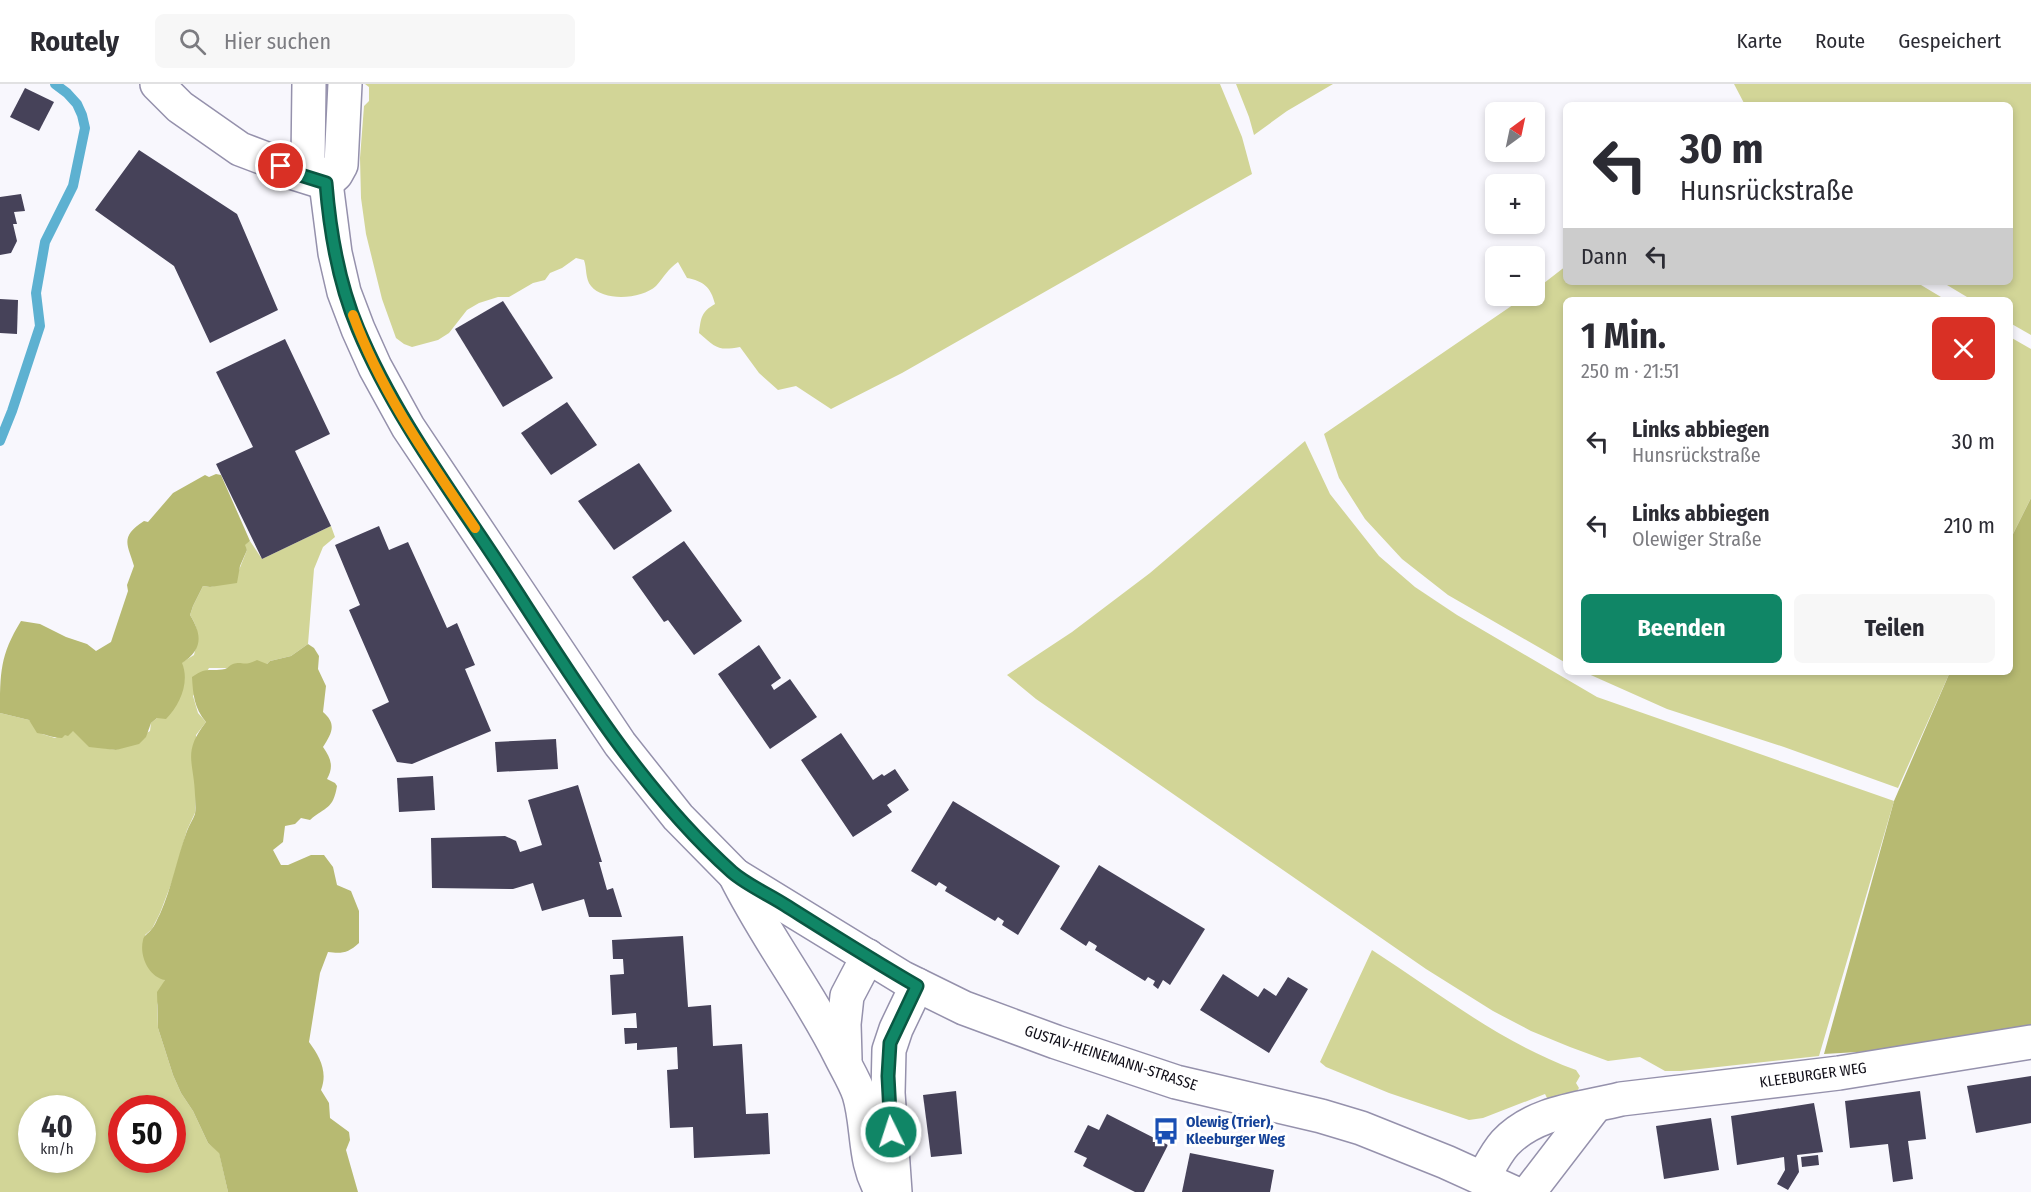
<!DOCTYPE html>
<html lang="de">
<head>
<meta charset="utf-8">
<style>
  :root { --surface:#fff; --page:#f7f7f7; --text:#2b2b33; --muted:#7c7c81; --line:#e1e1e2; --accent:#108666 }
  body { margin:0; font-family:"Fira Sans Condensed",sans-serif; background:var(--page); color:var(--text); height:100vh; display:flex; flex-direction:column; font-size:22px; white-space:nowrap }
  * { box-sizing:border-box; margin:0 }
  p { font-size:20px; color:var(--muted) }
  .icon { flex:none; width:33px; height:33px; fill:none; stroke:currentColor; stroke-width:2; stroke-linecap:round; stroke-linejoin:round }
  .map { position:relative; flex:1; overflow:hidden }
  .panel { position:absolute; left:1563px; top:213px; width:450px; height:378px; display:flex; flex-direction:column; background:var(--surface); border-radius:9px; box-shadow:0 3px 9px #0003 }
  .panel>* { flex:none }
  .top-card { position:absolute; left:1563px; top:18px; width:450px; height:183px; border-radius:9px; box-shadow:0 3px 9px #0003; background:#fff; color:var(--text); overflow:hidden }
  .needle { width:39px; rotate:33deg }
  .controls { position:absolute; left:1485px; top:18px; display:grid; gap:12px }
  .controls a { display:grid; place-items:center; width:60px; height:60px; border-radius:9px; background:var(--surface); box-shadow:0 3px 9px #0003; font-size:30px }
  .speed { position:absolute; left:18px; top:1011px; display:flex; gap:12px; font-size:30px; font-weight:700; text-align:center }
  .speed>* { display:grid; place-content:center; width:78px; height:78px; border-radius:50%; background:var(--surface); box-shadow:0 3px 9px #0003; line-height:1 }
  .speed small { font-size:15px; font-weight:400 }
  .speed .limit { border:9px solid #d22; background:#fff; color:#111 }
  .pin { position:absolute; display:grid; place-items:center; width:51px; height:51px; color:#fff; margin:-26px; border:3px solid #fff; border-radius:50%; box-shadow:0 2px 6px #0007 }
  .me { position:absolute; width:66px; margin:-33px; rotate:356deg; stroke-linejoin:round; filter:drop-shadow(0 0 4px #0008) }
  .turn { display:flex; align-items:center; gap:21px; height:126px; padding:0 18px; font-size:27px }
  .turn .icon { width:78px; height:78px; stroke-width:2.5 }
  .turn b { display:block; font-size:42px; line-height:51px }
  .then { display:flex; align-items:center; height:57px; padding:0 18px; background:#0003; gap:12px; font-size:22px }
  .round { display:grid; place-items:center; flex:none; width:63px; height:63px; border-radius:9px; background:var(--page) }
  .overview { display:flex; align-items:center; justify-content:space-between; height:102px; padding:0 18px }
  h1 { font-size:36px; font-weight:700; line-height:45px }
  .primary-button { display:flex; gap:12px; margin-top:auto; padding:12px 18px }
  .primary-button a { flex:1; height:69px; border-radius:9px; background:var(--accent); color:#fff; font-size:24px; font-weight:700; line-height:69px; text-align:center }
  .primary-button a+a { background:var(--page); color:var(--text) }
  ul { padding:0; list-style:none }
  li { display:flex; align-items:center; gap:18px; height:84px; padding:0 18px }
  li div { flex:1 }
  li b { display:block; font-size:22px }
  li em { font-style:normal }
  header { display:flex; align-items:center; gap:36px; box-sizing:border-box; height:84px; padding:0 30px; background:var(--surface); border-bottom:2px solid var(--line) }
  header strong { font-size:28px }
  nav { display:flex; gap:33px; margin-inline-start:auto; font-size:21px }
  .search { width:420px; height:54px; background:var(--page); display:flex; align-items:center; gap:15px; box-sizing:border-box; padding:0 21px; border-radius:9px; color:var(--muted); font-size:22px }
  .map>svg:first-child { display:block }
  .green { fill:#d2d597; fill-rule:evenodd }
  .forest { fill:#b7ba72 }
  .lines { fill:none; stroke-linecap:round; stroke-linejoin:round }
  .stream { stroke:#5db1d1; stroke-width:10 }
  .building { fill:#464259 }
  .street-casing { stroke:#9591ac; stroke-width:36 }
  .secondary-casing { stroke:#9591ac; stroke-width:36 }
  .street { stroke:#fff; stroke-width:33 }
  .secondary { stroke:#fff; stroke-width:33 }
  .route-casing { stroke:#0a5742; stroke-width:15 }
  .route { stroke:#108666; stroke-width:10 }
  .slow { stroke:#f59e0b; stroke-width:10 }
  .labels { text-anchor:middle; stroke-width:6; stroke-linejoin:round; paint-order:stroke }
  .street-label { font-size:15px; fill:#0f0d17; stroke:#fff }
  .transit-label { font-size:15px; font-weight:bold; fill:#164399; stroke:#fff; text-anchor:start }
</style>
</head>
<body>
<header>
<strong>Routely</strong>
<div class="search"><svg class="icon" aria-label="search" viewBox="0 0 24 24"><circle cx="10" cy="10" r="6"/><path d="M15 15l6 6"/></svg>Hier suchen</div>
<nav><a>Karte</a><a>Route</a><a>Gespeichert</a></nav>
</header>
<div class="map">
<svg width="2031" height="1108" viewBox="0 0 2031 1108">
  <rect width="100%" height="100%" fill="#f8f7fd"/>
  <g class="green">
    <path d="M 365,0 L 1220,0 L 1242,53 L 1252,90 L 902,289 L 831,325 L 796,302 L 778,306 L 759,289 L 740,263 C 718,267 716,264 699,249 C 701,234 701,228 715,220 C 711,203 703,197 687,194 L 678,178 C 668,185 664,193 656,202 C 642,215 604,218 591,202 C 585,195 587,184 584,176 L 576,174 L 562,184 L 550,189 L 545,196 L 533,199 L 509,213 L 498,213 L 479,219 L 467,226 L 449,249 L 438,256 L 412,263 L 404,260 L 396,254 L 382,215 L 366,150 L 361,114 L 360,74 L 364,22 L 369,17 L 369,3 Z"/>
    <polygon points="1236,0 1333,0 1287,27 1254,51 1249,33"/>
    <polygon points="1734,0 2031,0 2031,251 2010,239 2010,216 1972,216 1942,198 2010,198 2010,21 1745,21"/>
    <polygon points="1566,182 1566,198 1916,198 1946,216 1566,216 1566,579 1448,511 1402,475 1365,435 1339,394 1324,350 1526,212 1534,212 1535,206"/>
    <polygon points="2010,253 2031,265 2031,414 2010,456"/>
    <polygon points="1305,357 1330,410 1379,472 1415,503 1457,531 1597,613 1894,717 1819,972 1681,987 1665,987 1640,973 1608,977 1570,963 1531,947 1493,927 1426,885 1036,615 1007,591 1072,548 1150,489"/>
    <path d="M 331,442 L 335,453 L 323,463 L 314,485 L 308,560 L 291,572 L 270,577 L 267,580 L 247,581 L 242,580 L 227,584 L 209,584 L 193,612 L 198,629 L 206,638 L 196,651 L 195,729 L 187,746 L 173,795 L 160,829 L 152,845 L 145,851 L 165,896 L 157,921 L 158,944 L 173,991 L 181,1009 L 193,1027 L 208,1059 L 219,1068 L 228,1108 L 0,1108 L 0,629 L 29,636 L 42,650 L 55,654 L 72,646 L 104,664 L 116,666 L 150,647 L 151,639 L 157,634 L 181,579 L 194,571 C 198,555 200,546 190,531 L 193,522 L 203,502 L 210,503 L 214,502 L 239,486 L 247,466 L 244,461 L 250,457 L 262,475 ZM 32,1024 L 82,1024 L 82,1076 L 32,1076 ZM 122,1024 L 172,1024 L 172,1076 L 122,1076 Z"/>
    <polygon points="1584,588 1950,588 1898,704 1784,663 1667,625"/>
    <path d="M 1372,866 C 1439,909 1501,959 1576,986 L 1580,992 L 1576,999 L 1579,1004 L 1577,1007 L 1549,1018 L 1545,1010 L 1483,1034 L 1469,1036 L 1389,1009 L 1326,983 L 1320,978 Z"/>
  </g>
  <g class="forest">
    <path d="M 216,390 L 221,391 L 250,457 L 245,461 L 247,466 L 240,482 L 237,499 L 210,503 L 203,502 L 193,522 L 190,531 C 203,552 202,566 182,579 C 190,598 180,621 166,635 L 157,634 L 151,639 L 146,653 L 139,660 L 116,666 L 89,663 L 73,647 L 68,652 L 65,651 L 62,654 C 53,654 45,650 37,649 L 29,636 L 0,629 C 0,589 0,571 21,537 L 40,540 L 66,553 L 87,560 L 96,567 L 111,558 L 128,507 L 127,501 L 134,482 C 128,461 119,453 144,437 L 148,438 L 173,409 L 205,391 L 209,393 Z"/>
    <polygon points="2031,414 2031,944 1874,967 1824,970 1894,717 1950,588 2010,588 2010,456"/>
    <path d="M 308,560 L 314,564 L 319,572 L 318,585 L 326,602 L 323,628 C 337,640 332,649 323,663 C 331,674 334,683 327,695 L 335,699 L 337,702 C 333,726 326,722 310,736 L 301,734 L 295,740 L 285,742 L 283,758 L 273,766 L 281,781 L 288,781 L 311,771 L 324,771 L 333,783 L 337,801 L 351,807 L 359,827 L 359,859 C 348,869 342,870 328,868 L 320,889 L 309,958 C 320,973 328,988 321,1006 L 329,1019 L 330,1034 L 349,1048 L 350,1056 L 346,1066 L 358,1108 L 228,1108 L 219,1069 L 208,1059 L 193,1027 L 181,1009 L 173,991 L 158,944 L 157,908 L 165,896 C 149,893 139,872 143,856 C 144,851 148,850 151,846 C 155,842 157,835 160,830 C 172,803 177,774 187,747 C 189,741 193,736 195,730 C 196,724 195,717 195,711 C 194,677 182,669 206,638 C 194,624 193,610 192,593 C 207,582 210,588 225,585 C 228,584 230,581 233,580 C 243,577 243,583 257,576 L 267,580 L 270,577 L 291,572 Z"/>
  </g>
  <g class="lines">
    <polyline class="stream" points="0,357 12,327 40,242 36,209 45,158 73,102 85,44 82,31 77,20 67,9 55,0"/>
  </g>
  <g class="building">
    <polygon points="25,4 54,18 39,47 10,33"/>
    <polygon points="139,66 237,130 278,226 210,259 174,182 95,126"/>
    <polygon points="21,110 25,127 14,128 17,140 13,140 17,157 11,169 0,171 0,113"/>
    <polygon points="0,215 18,216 17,250 0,249"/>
    <polygon points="503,217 553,294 503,323 455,245"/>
    <polygon points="285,255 330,350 295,367 331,442 262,475 216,380 253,363 216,288"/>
    <polygon points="567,318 597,361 551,391 521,349"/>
    <polygon points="639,379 672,427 614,466 578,417"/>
    <polygon points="379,442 389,466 408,458 447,544 457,539 475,581 465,585 491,647 412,680 397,678 372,626 389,618 349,526 360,521 335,461"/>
    <polygon points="684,457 742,537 694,571 668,536 664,538 632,493"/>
    <polygon points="759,561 781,594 771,601 774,606 790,595 817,633 770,665 718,590"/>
    <polygon points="841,649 873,696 882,690 884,692 895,685 909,706 887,721 892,728 853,753 801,676"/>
    <polygon points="556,655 558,685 497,688 495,658"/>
    <polygon points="433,692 435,726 399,728 397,694"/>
    <polygon points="578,701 602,778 599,778 607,806 613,804 622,833 589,833 584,815 542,827 533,799 513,805 432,804 431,754 505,752 516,757 520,768 542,761 528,716"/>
    <polygon points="953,717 1060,782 1018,851 1002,841 1004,837 998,833 995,837 945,807 947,803 939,798 936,802 911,787"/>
    <polygon points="1099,781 1205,845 1170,901 1163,896 1158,905 1153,901 1155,897 1148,893 1145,897 1095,866 1097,862 1094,860 1089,857 1086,862 1060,845"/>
    <polygon points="683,852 688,923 711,921 713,962 742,960 746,1030 768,1029 770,1070 694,1074 693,1043 670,1044 667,986 678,985 677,963 637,966 637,959 625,960 624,944 637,944 636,929 612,931 610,891 624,890 623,875 613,875 612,856"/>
    <polygon points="1223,890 1258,913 1264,904 1276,912 1288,893 1308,905 1269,969 1200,926"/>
    <polygon points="2031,992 2031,1039 1976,1049 1967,1002"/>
    <polygon points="956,1007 962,1070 931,1073 923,1011"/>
    <polygon points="1920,1007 1926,1055 1908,1057 1913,1095 1893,1098 1888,1060 1850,1064 1845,1017"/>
    <polygon points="1814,1019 1823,1068 1797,1071 1799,1088 1788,1106 1777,1100 1785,1086 1784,1073 1737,1081 1731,1032"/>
    <polygon points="1107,1030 1168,1061 1144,1108 1135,1108 1083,1082 1087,1074 1074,1068 1088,1041 1099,1046"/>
    <polygon points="1711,1034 1719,1086 1664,1095 1656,1042"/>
    <polygon points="1190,1069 1274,1086 1270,1108 1182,1108"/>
    <polygon points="1818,1071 1819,1081 1802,1083 1801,1073"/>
  </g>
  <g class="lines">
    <defs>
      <g id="street">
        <polyline points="157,0 180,23 240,65 269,76 294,89 326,99"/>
        <path d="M 1483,1094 C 1490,1082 1496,1069 1505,1059 C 1535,1027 1582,1025 1621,1015 L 1839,989 L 2031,958"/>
        <polyline points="1529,1108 1595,1022"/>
      </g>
      <g id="secondary">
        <polyline points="309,0 308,78 315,89 326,99"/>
        <polyline points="326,99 335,169 344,208 358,245 375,283 408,343 620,660 678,733 735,791 903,894 964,924 1056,958 1176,998 1321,1032 1361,1044 1446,1078 1512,1108"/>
        <polyline points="326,99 336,90 341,81 345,0"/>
        <path d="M 735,791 C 766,854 810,910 841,973 C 847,985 855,998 859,1010 C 869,1042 863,1078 882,1108"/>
        <polyline points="845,975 844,940 847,912 868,872"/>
        <polyline points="895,1108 888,1009 889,966 896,945 917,901"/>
      </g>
    </defs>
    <use href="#street" class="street-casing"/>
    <use href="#secondary" class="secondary-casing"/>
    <use href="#street" class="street"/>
    <use href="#secondary" class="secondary"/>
  </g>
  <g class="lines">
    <defs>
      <path id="route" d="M 281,82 L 294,89 L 326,99 C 330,149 338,198 358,245 C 393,329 448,403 498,479 C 568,586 636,702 732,788 C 747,801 768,810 785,821 C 828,848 872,876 917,902 L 890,959 L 888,992 L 891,1048"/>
    </defs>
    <use href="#route" class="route-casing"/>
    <use href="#route" class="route"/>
    <path class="slow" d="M 353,231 C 381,308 429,376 475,444"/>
  </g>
  <defs>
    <symbol id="bus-bare" viewBox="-9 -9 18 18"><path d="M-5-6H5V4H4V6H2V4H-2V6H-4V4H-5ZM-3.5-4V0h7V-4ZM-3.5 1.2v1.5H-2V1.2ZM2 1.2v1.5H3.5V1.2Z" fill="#1a4fb4" stroke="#fff" stroke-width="2.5" paint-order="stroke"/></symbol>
  </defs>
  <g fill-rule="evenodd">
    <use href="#bus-bare" x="1147" y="1028" width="38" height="38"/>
  </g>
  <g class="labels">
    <g class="street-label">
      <text transform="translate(1111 974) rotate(18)" y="5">GUSTAV-HEINEMANN-STRASSE</text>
      <text transform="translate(1813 991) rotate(-8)" y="5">KLEEBURGER WEG</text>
    </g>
    <g class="transit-label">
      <text x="1186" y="1043">Olewig (Trier),<tspan x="1186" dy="17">Kleeburger Weg</tspan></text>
    </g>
  </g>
</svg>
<div class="controls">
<a><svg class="needle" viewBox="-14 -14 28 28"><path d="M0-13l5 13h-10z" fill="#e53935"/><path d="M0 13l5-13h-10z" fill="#7c7c81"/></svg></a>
<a>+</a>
<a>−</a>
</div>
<div class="speed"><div>40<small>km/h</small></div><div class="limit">50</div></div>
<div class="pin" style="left:281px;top:82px;background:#d93025"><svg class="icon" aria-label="arrive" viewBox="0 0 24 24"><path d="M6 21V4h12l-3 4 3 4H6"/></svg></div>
<svg class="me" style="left:891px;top:1048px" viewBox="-20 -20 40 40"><circle r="17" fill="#108666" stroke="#fff" stroke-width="3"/><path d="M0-11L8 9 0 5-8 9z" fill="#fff"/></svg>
<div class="top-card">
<div class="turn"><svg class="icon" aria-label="left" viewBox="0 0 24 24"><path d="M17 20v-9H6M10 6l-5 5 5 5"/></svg><div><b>30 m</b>Hunsrückstraße</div></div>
<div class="then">Dann<svg class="icon" aria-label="left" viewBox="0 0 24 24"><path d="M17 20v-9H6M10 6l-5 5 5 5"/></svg></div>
</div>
<section class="panel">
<div class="overview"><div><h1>1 Min.</h1><p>250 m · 21:51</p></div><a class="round" style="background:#d93025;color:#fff"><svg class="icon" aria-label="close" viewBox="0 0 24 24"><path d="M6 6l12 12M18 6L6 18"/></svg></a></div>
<ul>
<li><svg class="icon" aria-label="left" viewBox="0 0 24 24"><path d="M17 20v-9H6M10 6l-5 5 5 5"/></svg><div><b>Links abbiegen</b><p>Hunsrückstraße</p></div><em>30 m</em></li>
<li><svg class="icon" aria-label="left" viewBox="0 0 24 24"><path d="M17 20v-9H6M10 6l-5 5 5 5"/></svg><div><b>Links abbiegen</b><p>Olewiger Straße</p></div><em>210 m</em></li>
</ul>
<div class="primary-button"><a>Beenden</a><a>Teilen</a></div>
</section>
</div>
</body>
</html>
